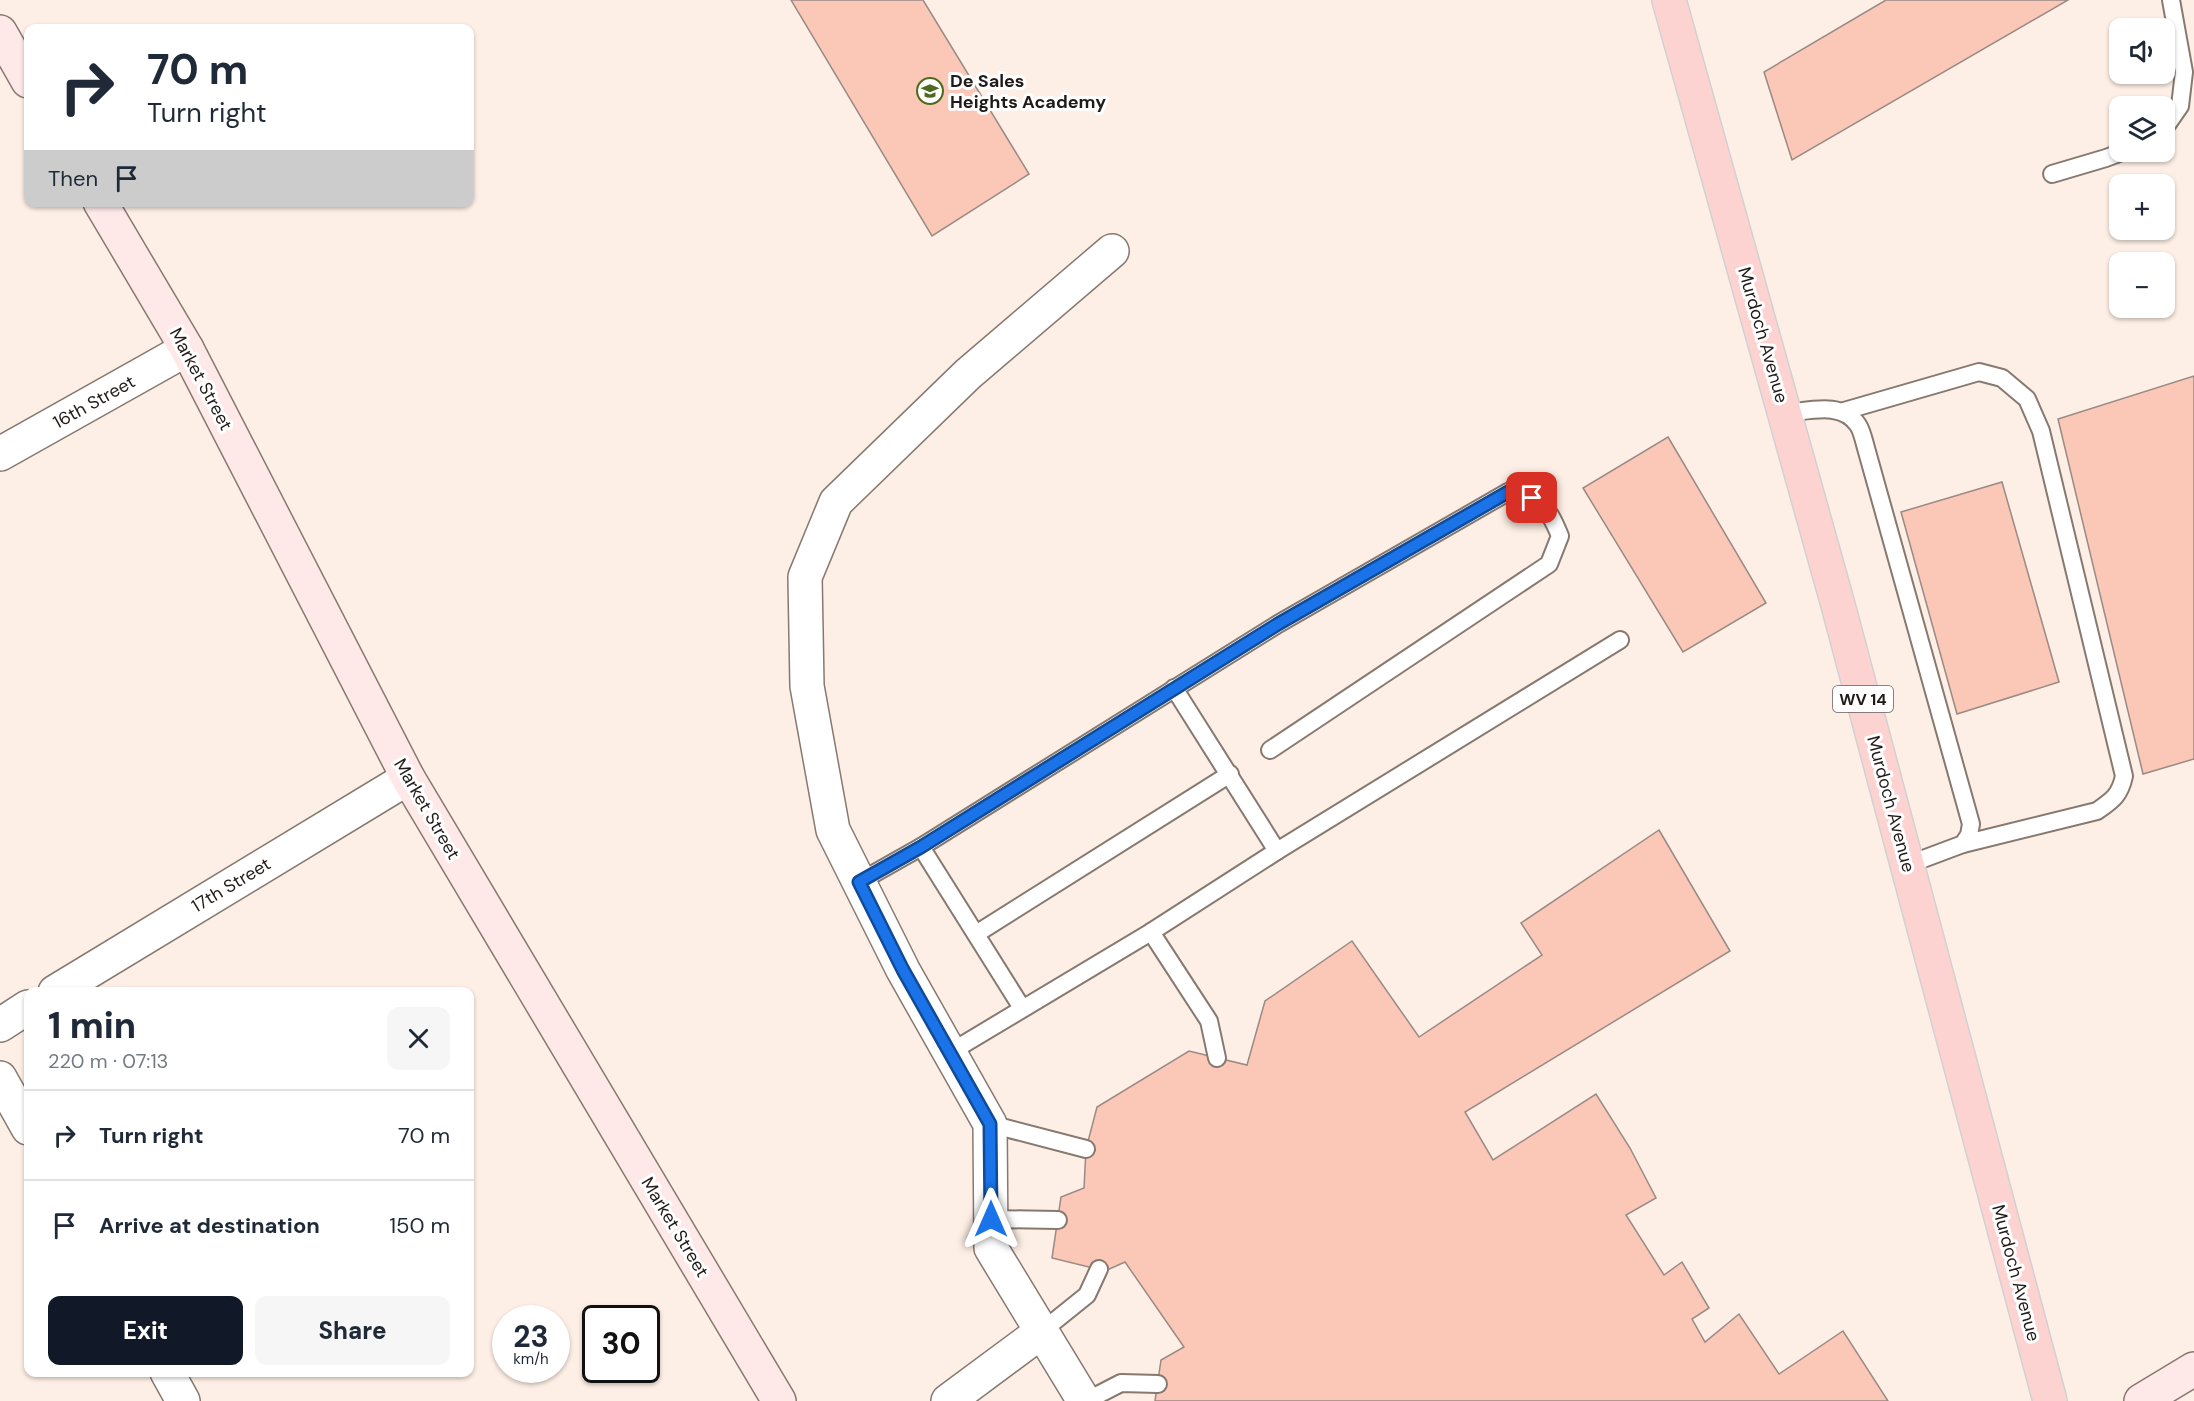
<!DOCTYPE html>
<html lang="en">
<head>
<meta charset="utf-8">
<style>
  :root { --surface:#fff; --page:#f6f6f7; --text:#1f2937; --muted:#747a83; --line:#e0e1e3; --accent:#111827 }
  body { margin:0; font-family:"DM Sans",sans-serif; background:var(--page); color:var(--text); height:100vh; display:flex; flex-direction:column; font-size:22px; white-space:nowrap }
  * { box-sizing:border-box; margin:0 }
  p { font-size:20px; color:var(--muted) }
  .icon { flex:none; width:33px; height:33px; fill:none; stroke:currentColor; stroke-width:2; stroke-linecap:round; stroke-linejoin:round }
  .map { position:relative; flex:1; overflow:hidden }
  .drawer { position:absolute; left:24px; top:987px; width:450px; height:390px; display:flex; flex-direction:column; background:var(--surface); border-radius:12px; box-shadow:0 2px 4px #0004 }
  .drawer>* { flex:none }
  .guide { position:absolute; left:24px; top:24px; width:450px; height:183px; border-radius:12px; box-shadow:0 2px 4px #0004; background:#fff; color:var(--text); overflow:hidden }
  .tools { position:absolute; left:2109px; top:18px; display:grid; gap:12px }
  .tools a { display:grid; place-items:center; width:66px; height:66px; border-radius:12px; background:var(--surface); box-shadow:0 2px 4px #0004; font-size:30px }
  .speed { position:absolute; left:492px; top:1305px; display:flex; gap:12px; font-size:30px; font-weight:700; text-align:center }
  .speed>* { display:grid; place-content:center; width:78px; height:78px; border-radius:50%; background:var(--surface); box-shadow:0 2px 4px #0004; line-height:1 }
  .speed small { font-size:15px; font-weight:400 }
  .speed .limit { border:3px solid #111; border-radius:9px; background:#fff; color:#111 }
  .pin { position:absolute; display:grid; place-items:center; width:51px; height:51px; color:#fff; margin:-26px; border-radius:12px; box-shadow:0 3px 9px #0006 }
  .me { position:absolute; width:66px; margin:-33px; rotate:0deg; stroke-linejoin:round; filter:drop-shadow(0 0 4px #0008) }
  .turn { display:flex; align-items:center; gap:21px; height:126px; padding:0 24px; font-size:27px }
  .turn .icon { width:78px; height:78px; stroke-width:2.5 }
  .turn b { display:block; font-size:42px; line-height:51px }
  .then { display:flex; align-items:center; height:57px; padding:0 24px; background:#0003; gap:12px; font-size:22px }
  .round { display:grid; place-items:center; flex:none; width:63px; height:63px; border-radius:12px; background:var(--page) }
  .summary { display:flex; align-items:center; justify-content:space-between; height:102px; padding:0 24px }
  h1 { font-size:36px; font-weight:800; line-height:45px }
  .primary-button { display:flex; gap:12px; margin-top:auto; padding:12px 24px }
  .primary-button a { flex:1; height:69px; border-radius:12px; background:var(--accent); color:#fff; font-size:24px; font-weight:800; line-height:69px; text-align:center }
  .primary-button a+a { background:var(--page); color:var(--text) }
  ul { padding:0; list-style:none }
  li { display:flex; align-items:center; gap:18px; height:90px; padding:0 24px; border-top:2px solid var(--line) }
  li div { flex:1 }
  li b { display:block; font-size:22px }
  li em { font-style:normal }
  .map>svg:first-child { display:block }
  .building { fill:#fbc7b6; stroke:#998a85; stroke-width:1.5 }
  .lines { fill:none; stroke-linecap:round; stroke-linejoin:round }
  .lane-casing { stroke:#867970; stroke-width:20 }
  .street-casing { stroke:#867970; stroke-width:36 }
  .secondary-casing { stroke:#867970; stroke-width:36 }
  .primary-casing { stroke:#d2d1d1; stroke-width:36 }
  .lane { stroke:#fff; stroke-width:16 }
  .street { stroke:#fff; stroke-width:33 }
  .secondary { stroke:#fee9e8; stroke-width:33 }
  .primary { stroke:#fdd3d1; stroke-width:33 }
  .route-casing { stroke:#114b97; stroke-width:15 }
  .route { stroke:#1a73e8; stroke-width:10 }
  .labels { text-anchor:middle; stroke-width:6; stroke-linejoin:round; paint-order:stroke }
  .shield { fill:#fff; stroke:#635f5d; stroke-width:1.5 }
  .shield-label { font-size:16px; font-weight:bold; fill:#201b18 }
  .poi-label { font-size:18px; font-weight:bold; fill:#201b18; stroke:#fff; text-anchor:start }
  .street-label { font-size:18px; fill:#201b18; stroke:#fff }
</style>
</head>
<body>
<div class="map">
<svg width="2194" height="1401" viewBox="0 0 2194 1401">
  <rect width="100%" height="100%" fill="#fdefe5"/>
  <g class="building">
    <polygon points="791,0 923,0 1029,174 932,236"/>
    <polygon points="1886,0 2068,0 1792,160 1764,72"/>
    <polygon points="2194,376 2194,759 2143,774 2058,419"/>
    <polygon points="1668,437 1766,603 1683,652 1583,488"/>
    <polygon points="2002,482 2059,682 1957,714 1901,512"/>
    <polygon points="1659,830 1730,951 1465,1112 1493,1160 1596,1094 1630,1148 1656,1198 1626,1215 1664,1275 1682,1262 1709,1308 1692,1319 1705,1342 1739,1314 1779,1374 1843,1331 1888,1401 1155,1401 1161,1360 1184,1347 1125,1262 1105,1271 1052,1258 1061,1197 1084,1188 1086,1149 1097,1107 1189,1051 1247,1065 1265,1001 1352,941 1419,1037 1542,955 1521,923"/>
  </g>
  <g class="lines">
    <defs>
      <g id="lane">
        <polyline points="2164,129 2180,106 2184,72 2171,0"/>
        <polyline points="2052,174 2106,158 2122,152"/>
        <path d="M 1844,411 L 1979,372 L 2002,378 L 2027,399 L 2041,431 L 2124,776 C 2120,795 2113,800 2097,811 L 1963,844"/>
        <path d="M 1786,413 C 1810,411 1842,401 1858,425 C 1862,431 1864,441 1866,448 L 1971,824 L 1969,835 L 1963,844 L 1907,865"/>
        <polyline points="921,847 1022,1008"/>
        <polyline points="1277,851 1620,640"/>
        <path d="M 859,882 L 921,847 L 1278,624 L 1508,492 C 1541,500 1547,504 1560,536 L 1549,564 L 1270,750"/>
        <polyline points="1151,932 1209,1021 1217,1058"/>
        <polyline points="976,934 1230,774"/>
        <polyline points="949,1053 1151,932 1277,851 1174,688"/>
        <polyline points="990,1124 1086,1149"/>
        <polyline points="991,1219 1058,1220"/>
        <polyline points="1041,1332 1087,1295 1099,1269"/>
        <polyline points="1086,1401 1121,1383 1158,1384"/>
      </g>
      <g id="street">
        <polyline points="0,454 187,349"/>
        <polyline points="55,992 408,778"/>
        <polyline points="0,1025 28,1007"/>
        <polyline points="0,1078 28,1128"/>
        <polyline points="167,1372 183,1401"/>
        <polyline points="948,1401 1041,1332"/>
        <polyline points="1084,1401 991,1248 990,1124 903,970 833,830 807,686 805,577 836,502 968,374 1112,251"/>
      </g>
      <g id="secondary">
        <polyline points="0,32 28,81"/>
        <polyline points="100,202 187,349 408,778 779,1401"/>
        <polyline points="2141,1401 2194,1369"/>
      </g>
      <polyline id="primary" points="1669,0 1838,605 2050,1401"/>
    </defs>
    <use href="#lane" class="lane-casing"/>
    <use href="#street" class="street-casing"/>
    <use href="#secondary" class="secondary-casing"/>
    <use href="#primary" class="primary-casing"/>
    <use href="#lane" class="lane"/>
    <use href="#street" class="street"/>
    <use href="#secondary" class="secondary"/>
    <use href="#primary" class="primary"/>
  </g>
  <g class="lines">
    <defs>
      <polyline id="route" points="991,1219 990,1124 903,970 859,882 921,847 1278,624 1508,492 1532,498"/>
    </defs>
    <use href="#route" class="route-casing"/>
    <use href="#route" class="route"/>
  </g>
  <defs>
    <symbol id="school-ring" viewBox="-11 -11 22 22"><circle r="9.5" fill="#fff" stroke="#4d6a1e" stroke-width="1.5"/><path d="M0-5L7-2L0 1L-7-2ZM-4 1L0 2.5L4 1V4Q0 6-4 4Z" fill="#4d6a1e"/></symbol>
  </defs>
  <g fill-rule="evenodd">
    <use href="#school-ring" x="915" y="76" width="30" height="30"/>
  </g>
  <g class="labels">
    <rect class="shield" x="1833" y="686" width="60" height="26" rx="4.5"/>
    <g class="shield-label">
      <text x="1863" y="705">WV 14</text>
    </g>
    <g class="poi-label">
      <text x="950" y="87">De Sales<tspan x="950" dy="21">Heights Academy</tspan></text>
    </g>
    <g class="street-label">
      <text transform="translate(1763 335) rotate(74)" y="6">Murdoch Avenue</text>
      <text transform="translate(201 379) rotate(62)" y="6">Market Street</text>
      <text transform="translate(94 402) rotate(-29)" y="6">16th Street</text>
      <text transform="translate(1891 804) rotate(75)" y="6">Murdoch Avenue</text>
      <text transform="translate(427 809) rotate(60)" y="6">Market Street</text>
      <text transform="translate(231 885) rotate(-31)" y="6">17th Street</text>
      <text transform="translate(675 1227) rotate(59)" y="6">Market Street</text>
      <text transform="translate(2016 1273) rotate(75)" y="6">Murdoch Avenue</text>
    </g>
  </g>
</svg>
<div class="tools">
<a><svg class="icon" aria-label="sound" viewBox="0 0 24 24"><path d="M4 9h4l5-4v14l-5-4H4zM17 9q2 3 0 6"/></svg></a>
<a><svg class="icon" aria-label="layers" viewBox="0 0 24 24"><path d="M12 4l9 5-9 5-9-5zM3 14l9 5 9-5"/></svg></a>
<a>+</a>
<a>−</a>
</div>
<div class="speed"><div>23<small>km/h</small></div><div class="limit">30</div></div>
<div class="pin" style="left:1532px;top:498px;background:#d93025"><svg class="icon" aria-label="arrive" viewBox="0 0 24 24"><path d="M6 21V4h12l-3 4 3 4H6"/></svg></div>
<svg class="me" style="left:991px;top:1219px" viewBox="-20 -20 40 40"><path d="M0-17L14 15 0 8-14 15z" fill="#1a73e8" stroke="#fff" stroke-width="4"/></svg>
<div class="guide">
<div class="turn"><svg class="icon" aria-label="right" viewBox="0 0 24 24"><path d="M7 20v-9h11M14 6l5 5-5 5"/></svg><div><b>70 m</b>Turn right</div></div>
<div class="then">Then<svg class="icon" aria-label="arrive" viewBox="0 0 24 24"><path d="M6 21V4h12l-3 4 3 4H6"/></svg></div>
</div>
<section class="drawer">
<div class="summary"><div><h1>1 min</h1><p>220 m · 07:13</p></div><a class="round"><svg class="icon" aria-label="close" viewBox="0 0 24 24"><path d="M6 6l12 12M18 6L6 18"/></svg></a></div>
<ul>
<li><svg class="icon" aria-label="right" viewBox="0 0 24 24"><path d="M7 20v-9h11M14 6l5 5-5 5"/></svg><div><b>Turn right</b></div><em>70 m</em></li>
<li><svg class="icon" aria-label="arrive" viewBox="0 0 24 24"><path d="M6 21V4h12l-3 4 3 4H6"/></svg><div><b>Arrive at destination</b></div><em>150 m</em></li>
</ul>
<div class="primary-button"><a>Exit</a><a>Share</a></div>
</section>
</div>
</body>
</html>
